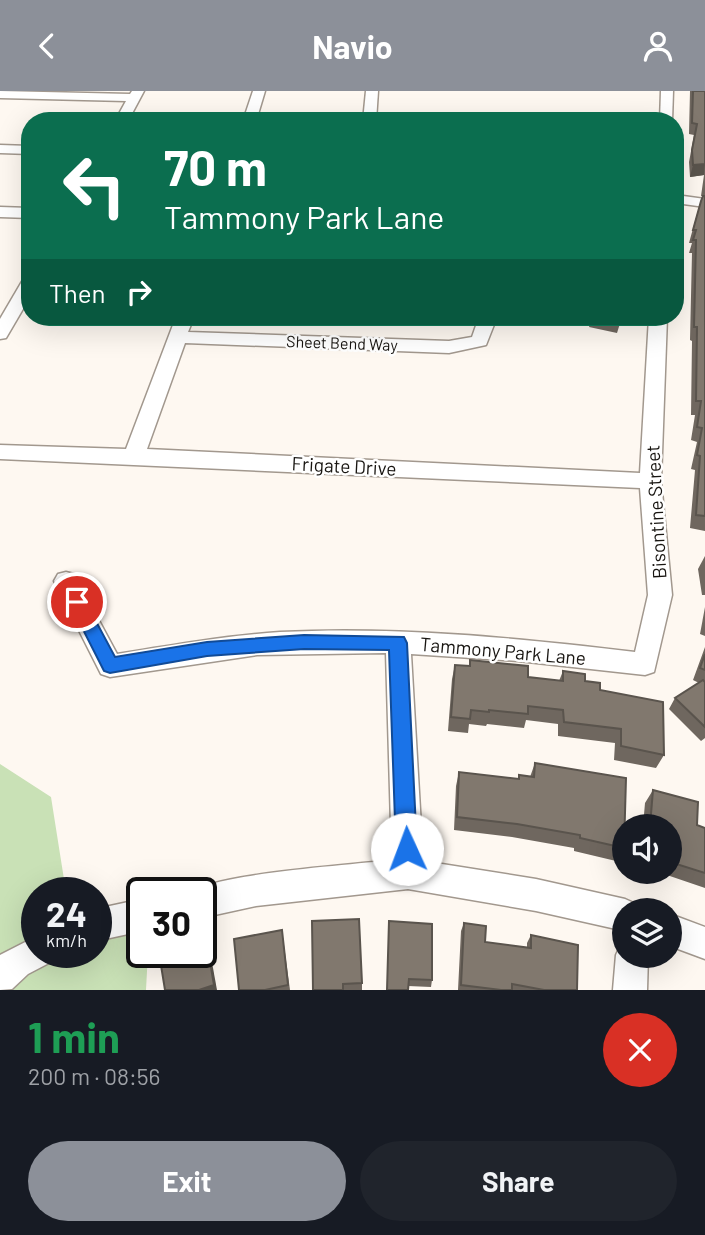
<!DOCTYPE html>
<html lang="en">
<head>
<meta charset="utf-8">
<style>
  :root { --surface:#171b24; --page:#20242c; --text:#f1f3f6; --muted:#9ea1a6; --accent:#8c9099 }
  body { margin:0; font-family:Barlow,sans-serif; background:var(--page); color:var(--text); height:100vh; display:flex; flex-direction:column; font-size:26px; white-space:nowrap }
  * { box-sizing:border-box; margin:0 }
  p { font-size:23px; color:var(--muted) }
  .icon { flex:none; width:38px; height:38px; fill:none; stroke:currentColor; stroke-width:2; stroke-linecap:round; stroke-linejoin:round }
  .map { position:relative; height:899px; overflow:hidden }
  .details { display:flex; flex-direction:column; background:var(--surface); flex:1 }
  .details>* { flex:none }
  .guide { position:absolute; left:21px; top:21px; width:663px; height:214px; border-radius:28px; box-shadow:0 7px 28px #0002; background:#0b6e4f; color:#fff; overflow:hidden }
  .controls { position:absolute; left:612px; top:723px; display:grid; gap:14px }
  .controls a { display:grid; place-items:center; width:70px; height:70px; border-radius:50%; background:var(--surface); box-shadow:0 7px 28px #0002; font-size:35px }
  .speed { position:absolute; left:21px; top:786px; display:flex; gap:14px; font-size:35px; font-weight:700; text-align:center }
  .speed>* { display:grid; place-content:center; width:91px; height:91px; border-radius:50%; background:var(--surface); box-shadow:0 7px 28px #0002; line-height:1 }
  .speed small { font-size:18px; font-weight:400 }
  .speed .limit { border:4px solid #111; border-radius:10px; background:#fff; color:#111 }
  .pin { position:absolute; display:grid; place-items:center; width:60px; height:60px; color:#fff; margin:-30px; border:4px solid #fff; border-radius:50%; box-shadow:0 2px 7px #0007 }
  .me { position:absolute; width:77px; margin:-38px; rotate:358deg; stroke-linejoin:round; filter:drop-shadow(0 0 5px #0008) }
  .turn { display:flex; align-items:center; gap:24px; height:147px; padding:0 28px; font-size:32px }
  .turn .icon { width:91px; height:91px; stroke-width:2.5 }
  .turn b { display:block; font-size:49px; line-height:60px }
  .then { display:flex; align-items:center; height:66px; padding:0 28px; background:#0003; gap:14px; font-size:26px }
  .round { display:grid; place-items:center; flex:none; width:74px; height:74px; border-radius:37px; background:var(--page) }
  .overview { display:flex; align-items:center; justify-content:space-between; height:119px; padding:0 28px }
  h1 { font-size:42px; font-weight:700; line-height:52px; color:#1e9e55 }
  .cta { display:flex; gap:14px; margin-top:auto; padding:14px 28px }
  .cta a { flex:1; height:80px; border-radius:42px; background:var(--accent); color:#fff; font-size:28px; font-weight:700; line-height:80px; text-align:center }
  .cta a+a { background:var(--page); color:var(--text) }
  header { display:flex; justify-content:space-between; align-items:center; height:91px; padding:0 28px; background:var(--accent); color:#fff; font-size:32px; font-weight:700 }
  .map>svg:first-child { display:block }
  .green { fill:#c9e1b6 }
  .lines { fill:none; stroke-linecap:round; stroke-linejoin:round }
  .minor-casing { stroke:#a2988e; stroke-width:3 }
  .minor { fill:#fff; fill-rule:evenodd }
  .wall { fill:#6f675f }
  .shaded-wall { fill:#5a544d }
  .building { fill:#81786e; stroke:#5a544d; stroke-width:2 }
  .route { fill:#1a73e8; stroke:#114b97; stroke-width:2 }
  .labels { text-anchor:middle; stroke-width:5; stroke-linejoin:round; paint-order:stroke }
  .far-street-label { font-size:16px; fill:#181511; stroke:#fff }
  .street-label { font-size:19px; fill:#181511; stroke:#fff }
</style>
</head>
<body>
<header><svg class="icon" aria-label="back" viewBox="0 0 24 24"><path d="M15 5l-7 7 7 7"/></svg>Navio<svg class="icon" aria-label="person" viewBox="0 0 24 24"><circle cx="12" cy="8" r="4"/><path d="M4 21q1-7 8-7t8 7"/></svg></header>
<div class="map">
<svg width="705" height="899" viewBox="0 0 705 899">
  <rect width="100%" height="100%" fill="#fef8f1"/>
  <polygon class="green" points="0,673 51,706 66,801 37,802 37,861 96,861 96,851 142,836 142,861 148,861 146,899 0,899"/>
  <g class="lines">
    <defs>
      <g id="minor">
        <polygon points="0,0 130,3 132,0 144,0 128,30 115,30 126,10 0,7"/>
        <polygon points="253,0 265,0 256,30 243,30"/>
        <polygon points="366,0 378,0 376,30 363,30"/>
        <polygon points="661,0 673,0 672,30 660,30"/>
        <polygon points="0,54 30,55 30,63 0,62"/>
        <polygon points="676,104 705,108 705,116 676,112"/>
        <polygon points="0,116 30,117 30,127 0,126"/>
        <polygon points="30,186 30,206 6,247 0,248 0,228 24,187"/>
        <path d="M 176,226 L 194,226 L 188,241 L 449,250 L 472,246 L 479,226 L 497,226 L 486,254 L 449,262 L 185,252 L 147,358 L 640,382 L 649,226 L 667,226 L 661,390 L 672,504 L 654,581 L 645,584 L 518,570 L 411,563 L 423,770 L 536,788 L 625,808 L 636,813 L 639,819 L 625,819 L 625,840 L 536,820 L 408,798 L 256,815 L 201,827 L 201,802 L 189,802 C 217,782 352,774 392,769 L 386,562 L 257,564 L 110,586 L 101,583 L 54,490 L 58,483 L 66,481 L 74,483 L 117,563 C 171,554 225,545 280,541 C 398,535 518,547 635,561 L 648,504 L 640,397 L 0,368 L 0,354 L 126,358 Z"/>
        <polygon points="142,808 142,840 96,850 96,818"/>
        <polygon points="670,823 705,836 705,868 670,855"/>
        <polygon points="37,845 37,861 54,861 49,872 28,883 12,898 0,899 0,864"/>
        <polygon points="625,851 625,864 648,864 647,899 613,899 616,864 621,853"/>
      </g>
    </defs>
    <use href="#minor" class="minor-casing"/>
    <use href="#minor" class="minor"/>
  </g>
  <g class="wall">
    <polygon points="690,0 705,0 705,440 690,437 695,379 691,378 697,351 691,349 695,324 691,324 692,250 690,249 692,162 689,162 692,152 689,152 697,123 703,105 701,105 704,84 690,86 689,71 694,44 689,43"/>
    <polygon points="592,226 622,226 617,242 589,236"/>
    <polygon points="705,465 705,504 702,504 698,478"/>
    <polygon points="705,516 705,545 700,543"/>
    <polygon points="705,556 705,647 701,650 669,618 675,607 699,592 693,589"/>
    <polygon points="470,569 528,586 559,590 563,580 585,590 600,599 664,664 656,677 614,669 615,652 558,645 558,633 526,629 524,637 487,633 486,635 469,633 468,642 448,640 452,588 455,574 469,575"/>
    <polygon points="535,672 624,757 616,770 574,760 574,757 512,746 454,739 456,695 459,681 518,688 519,684 530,686"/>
    <polygon points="653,699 697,734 705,737 705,797 661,782 661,780 670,780 670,735 643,735 645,712"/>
    <polygon points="312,830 362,892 362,899 313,899"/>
    <polygon points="389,830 432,889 431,896 408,895 408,899 387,899"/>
    <polygon points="464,832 485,851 527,857 527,852 531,844 577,899 458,899 461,840"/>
    <polygon points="282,839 290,899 239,899"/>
  </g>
  <g class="shaded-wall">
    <polygon points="705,73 704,84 690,86 693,74"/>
    <polygon points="206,847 209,855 217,899 199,899"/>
  </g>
  <g class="building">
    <polygon points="693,0 705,0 705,73 693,74 692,59 697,33 692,32"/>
    <polygon points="703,105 705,105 705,425 696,424 700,365 697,364 702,337 697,336 701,310 696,310 697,236 694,236 696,149 693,149 696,139 693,139 701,110"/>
    <polygon points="601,226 622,226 620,230"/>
    <polygon points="705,563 705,579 700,577"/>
    <polygon points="470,569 528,575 528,586 563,590 563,580 585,583 585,590 600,592 600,599 663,611 664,664 621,655 621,638 564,631 563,619 528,615 528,623 489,619 489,621 471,619 470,628 451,626 455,574 470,575"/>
    <polygon points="703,589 705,591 705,636 675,607"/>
    <polygon points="535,672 626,687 624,757 580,747 580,744 517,733 457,726 459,681 519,688 519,684 534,686"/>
    <polygon points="653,699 698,711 697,734 705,737 705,782 670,771 671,754 670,753 670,735 650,735"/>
    <polygon points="359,828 362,892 343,893 343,899 313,899 312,830"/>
    <polygon points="389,830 432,833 432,889 409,888 408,899 387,899"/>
    <polygon points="464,832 486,835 485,851 531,857 531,844 578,854 577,899 544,899 512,893 512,899 501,899 461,894"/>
    <polygon points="282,839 288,894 265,899 239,899 234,848"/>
    <polygon points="206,847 214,894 199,899 165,899 159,862 201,861 201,848"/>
  </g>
  <polygon class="route" points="77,504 83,506 115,566 207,551 304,544 404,546 407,552 417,758 414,765 407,768 399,765 396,758 389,559 304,558 207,565 110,582 104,580 69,511 71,506"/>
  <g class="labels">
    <g class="far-street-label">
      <text transform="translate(342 252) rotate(2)" y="6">Sheet Bend Way</text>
    </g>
    <g class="street-label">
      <text transform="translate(344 375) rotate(3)" y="7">Frigate Drive</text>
      <text transform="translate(656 421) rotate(-93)" y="7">Bisontine Street</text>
      <text transform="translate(503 560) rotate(5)" y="7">Tammony Park Lane</text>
    </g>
  </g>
</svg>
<div class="controls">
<a><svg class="icon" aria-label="sound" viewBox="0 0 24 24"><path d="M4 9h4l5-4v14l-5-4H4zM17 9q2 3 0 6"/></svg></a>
<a><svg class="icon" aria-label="layers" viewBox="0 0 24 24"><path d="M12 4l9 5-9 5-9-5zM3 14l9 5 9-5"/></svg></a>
</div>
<div class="speed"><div>24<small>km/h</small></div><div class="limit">30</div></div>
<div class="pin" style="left:77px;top:511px;background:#d93025"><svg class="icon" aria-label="arrive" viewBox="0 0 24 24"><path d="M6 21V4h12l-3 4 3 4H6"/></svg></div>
<svg class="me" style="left:407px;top:758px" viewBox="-20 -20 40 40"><circle r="19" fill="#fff"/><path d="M0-13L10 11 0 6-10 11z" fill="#1a73e8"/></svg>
<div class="guide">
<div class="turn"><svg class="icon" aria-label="left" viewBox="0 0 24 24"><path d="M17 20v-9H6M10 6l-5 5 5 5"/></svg><div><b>70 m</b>Tammony Park Lane</div></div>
<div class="then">Then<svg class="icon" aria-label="right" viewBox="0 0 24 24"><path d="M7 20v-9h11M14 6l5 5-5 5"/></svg></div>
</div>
</div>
<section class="details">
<div class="overview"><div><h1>1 min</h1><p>200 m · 08:56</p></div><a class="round" style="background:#d93025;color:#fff"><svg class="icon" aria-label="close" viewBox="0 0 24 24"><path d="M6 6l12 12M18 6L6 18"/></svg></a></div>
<div class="cta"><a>Exit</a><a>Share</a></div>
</section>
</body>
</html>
